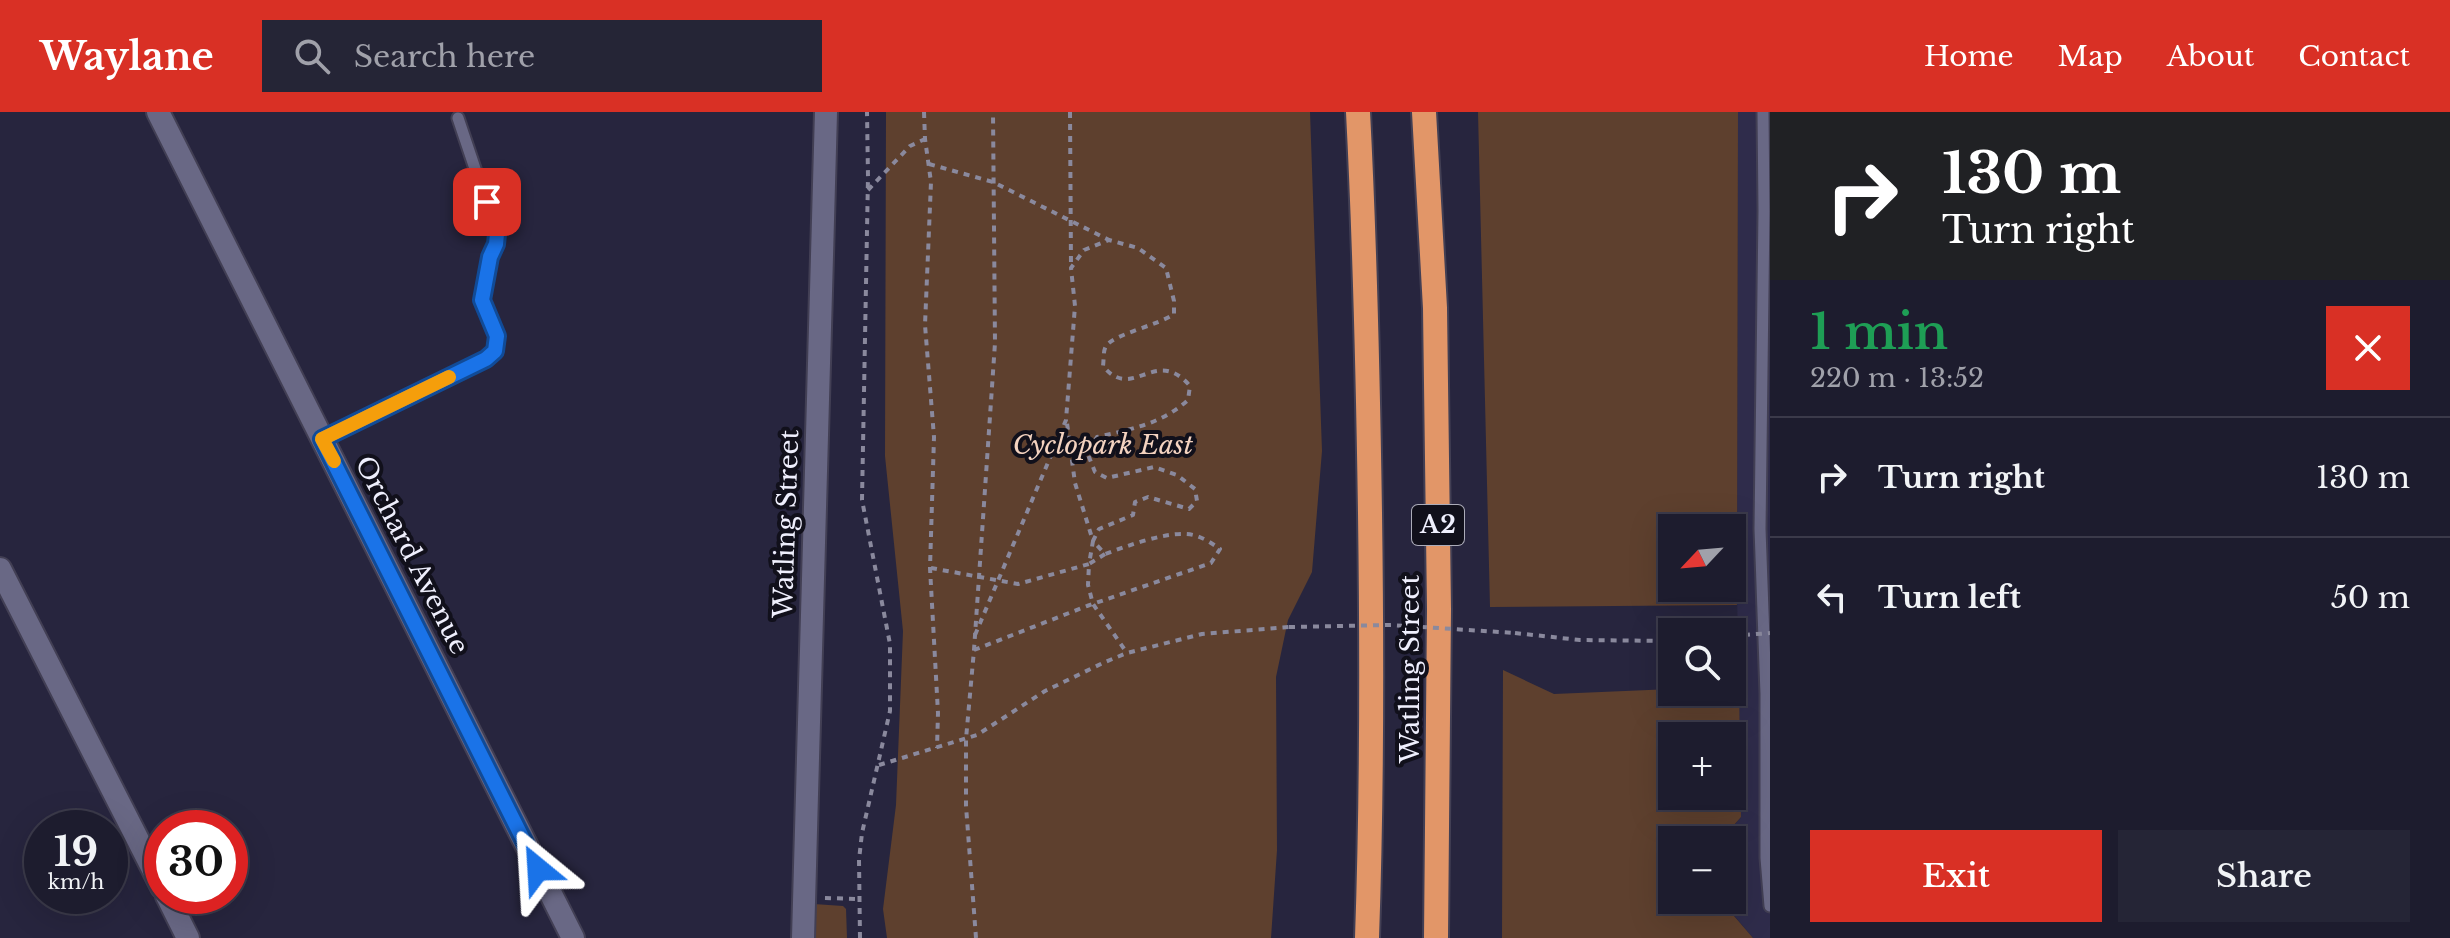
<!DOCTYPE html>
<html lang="en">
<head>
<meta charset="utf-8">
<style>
  :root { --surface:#1d1c2e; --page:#252536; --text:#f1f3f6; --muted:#a0a1aa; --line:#3b3a4a; --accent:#d93025 }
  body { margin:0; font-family:"Libre Baskerville",serif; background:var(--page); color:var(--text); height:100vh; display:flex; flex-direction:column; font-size:30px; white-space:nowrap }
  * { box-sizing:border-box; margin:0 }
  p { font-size:26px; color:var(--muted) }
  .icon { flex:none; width:44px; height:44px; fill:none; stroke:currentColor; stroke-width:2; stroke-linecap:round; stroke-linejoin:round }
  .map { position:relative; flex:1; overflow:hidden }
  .sheet { display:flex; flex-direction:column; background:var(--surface); width:680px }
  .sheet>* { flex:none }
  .banner { background:#202124; color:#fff; overflow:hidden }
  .needle { width:52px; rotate:244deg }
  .fabs { position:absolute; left:1658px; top:402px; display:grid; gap:16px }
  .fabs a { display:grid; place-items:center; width:88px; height:88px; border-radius:0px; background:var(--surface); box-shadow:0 8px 32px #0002,0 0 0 2px var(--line); font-size:40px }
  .speed { position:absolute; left:24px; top:698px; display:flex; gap:16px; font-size:40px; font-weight:700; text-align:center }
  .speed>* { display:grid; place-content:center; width:104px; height:104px; border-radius:50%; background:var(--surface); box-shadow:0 8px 32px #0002,0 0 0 2px var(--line); line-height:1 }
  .speed small { font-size:20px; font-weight:400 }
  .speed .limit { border:12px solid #d22; background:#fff; color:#111 }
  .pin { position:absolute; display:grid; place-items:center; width:68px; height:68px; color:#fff; margin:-34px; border-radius:16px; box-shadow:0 4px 12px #0006 }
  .me { position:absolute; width:88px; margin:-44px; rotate:333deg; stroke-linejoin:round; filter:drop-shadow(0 0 6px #0008) }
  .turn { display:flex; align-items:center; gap:28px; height:168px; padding:0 40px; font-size:36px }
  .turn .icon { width:104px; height:104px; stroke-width:2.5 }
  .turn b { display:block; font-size:56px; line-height:68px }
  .round { display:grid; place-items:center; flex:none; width:84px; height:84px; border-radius:0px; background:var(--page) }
  .overview { display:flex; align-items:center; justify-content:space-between; height:136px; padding:0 40px }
  h1 { font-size:48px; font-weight:600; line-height:60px; color:#1e9e55 }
  .primary-button { display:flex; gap:16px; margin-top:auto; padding:16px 40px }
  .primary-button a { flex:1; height:92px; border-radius:0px; background:var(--accent); color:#fff; font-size:32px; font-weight:600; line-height:92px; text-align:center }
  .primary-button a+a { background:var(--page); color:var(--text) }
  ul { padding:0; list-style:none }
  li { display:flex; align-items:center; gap:24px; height:120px; padding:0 40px; border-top:2px solid var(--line) }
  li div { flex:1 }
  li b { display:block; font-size:30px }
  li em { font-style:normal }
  header { display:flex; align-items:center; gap:48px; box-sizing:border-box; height:112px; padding:0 40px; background:var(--accent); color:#fff }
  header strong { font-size:38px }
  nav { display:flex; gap:44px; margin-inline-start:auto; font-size:28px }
  .search { width:560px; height:72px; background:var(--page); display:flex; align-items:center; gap:20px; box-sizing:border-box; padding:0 28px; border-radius:0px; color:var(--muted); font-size:30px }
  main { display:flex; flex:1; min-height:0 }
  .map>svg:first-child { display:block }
  .built { fill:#2f2c4b }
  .green { fill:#5e402e; fill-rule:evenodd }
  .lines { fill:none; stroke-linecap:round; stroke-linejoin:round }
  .lane-casing { stroke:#423f54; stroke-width:15 }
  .street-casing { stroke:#423f54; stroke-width:26 }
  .highway-casing { stroke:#423f54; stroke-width:28 }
  .path { stroke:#8a899d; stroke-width:4; stroke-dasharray:6 6; stroke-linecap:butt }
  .lane { stroke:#696885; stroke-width:11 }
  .street { stroke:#696885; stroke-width:22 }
  .highway { stroke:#e29668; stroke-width:24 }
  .path-bridge { stroke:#8a899d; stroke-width:4; stroke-dasharray:6 6; stroke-linecap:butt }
  .route-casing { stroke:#114b97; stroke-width:20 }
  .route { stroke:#1a73e8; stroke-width:14 }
  .slow { stroke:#f59e0b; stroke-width:14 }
  .labels { text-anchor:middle; stroke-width:8; stroke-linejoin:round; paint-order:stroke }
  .shield { fill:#11101b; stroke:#acacb9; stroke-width:2 }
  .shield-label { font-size:24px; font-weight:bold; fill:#efeffd }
  .park-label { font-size:26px; font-style:italic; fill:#f4d3c0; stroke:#11101b }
  .street-label { font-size:26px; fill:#efeffd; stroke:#11101b }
</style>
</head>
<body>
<header>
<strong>Waylane</strong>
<div class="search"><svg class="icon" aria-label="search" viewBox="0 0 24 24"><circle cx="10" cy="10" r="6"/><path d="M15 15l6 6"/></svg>Search here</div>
<nav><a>Home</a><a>Map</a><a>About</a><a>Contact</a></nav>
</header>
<main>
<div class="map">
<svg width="1770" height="826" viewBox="0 0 1770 826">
  <rect width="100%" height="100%" fill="#27253e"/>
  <polygon class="built" points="1738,0 1770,0 1770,826 1753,826 1728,796 1728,788 1732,788 1732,728 1726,728 1726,723 1741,705 1737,480"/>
  <g class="green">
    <polygon points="886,0 1310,0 1322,339 1312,460 1288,508 1276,565 1277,738 1271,826 887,826 883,797 896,693 903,519 885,344"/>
    <polygon points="1478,0 1738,0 1737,480 1732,444 1732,416 1672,416 1672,476 1732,476 1732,453 1737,493 1490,495"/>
    <path d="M 1503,558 L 1554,582 L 1672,577 L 1672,580 L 1732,580 L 1732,574 L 1739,574 L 1741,705 L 1726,722 L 1726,728 L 1672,728 L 1672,788 L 1728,788 L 1728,797 L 1753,826 L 1502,826 ZM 1732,624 L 1732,684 L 1672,684 L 1672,624 Z"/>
    <polygon points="814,792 843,794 846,797 847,826 814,826"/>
  </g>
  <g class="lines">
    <defs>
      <g id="lane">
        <polyline points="1763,0 1764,99 1760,417 1766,582 1766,746 1770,794"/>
        <path d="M 322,327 L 486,247 L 497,235 C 499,218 487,208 483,192 C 478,169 494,144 497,122 L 458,6"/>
      </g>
      <g id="street">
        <polyline points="158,0 573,826"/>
        <polyline points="0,457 162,775"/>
        <polyline points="167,784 188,826"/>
        <polyline points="803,826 826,0"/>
      </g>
      <g id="highway">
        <path d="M 1358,0 C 1365,133 1368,267 1370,401 C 1372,542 1372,684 1367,826"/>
        <polyline points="1424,0 1435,196 1439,497 1436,826"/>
      </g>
    </defs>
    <use href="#lane" class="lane-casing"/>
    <use href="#street" class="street-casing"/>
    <use href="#highway" class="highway-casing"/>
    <g class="path">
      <polyline points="924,0 925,27 931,70 925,213 934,325 930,456 938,601 937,636"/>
      <polyline points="1070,0 1071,153"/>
      <polyline points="929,52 993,70 1109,128"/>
      <polyline points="868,78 910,34 925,27"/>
      <polyline points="1105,442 1089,452 1088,473 1093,492 1127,541"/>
      <polyline points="931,456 1018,472 1089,452 1093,429 1075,371 1067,311"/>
      <polyline points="1515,521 1580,528 1672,529"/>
      <path d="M 974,538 L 1087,494 L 1211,451 L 1220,437 C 1210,430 1198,422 1185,422 C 1162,421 1127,434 1105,442 L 1093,429 L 1099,417 L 1133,403 L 1135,390 L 1148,385 L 1189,397 L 1197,389 L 1195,377 L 1177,363 L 1154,355 L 1107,366 L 1095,360 L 1087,340 L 1097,325 C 1132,317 1161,312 1188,288 L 1190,274 C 1155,233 1133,291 1103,254 C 1104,247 1103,239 1106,234 C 1114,222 1159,213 1174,202 L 1174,189 L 1166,156 L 1138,136 L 1109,128 L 1084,138 L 1071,156 L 1075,194 L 1066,308 L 975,523"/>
      <polyline points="879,653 977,623 1045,579 1105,550 1127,541 1202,522 1289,515"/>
      <polyline points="825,786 858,787"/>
      <polyline points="860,826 859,748 862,721 890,599 890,532 862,388 868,65 867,0"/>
      <polyline points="976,826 966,694 966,627 974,538 995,231 993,0"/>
    </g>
    <use href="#lane" class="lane"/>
    <use href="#street" class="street"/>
    <use href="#highway" class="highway"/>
    <g class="path-bridge">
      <polyline points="1289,515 1391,513 1515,521"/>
      <polyline points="1732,524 1770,521"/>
    </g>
  </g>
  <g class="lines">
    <defs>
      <polyline id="route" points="487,90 497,122 496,132 490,145 482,188 497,224 495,239 486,247 322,327 538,757"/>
    </defs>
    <use href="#route" class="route-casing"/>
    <use href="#route" class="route"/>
    <polyline class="slow" points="334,349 322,327 449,265"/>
  </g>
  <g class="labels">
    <rect class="shield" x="1412" y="393" width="52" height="40" rx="6"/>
    <g class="shield-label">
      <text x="1438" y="421">A2</text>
    </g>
    <g class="park-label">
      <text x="1103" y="342">Cyclopark East</text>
    </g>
    <g class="street-label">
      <text transform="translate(786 412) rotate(-88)" y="9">Watling Street</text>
      <text transform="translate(412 443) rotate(63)" y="9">Orchard Avenue</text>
      <text transform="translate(1410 557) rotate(-90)" y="9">Watling Street</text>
    </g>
  </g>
</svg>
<div class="fabs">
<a><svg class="needle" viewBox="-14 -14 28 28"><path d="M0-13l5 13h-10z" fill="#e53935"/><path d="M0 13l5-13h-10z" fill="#a0a1aa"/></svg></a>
<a><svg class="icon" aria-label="search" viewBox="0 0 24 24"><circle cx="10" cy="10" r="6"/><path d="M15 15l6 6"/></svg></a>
<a>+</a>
<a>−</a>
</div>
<div class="speed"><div>19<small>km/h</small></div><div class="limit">30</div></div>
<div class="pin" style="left:487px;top:90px;background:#d93025"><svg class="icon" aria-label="arrive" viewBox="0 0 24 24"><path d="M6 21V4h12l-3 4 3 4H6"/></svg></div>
<svg class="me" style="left:538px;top:757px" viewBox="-20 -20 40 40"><path d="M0-17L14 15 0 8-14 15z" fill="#1a73e8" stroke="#fff" stroke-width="4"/></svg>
</div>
<section class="sheet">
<div class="banner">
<div class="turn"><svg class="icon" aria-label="right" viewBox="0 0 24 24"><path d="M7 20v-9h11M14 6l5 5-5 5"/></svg><div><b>130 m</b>Turn right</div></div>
</div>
<div class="overview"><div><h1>1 min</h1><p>220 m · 13:52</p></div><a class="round" style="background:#d93025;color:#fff"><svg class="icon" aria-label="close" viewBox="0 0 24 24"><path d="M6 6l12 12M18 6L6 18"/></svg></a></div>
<ul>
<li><svg class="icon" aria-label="right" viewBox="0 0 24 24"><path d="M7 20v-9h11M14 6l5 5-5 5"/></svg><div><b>Turn right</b></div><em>130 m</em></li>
<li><svg class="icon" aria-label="left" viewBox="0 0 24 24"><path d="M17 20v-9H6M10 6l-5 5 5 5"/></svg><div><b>Turn left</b></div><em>50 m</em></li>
</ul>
<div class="primary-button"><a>Exit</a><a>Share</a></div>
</section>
</main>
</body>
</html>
